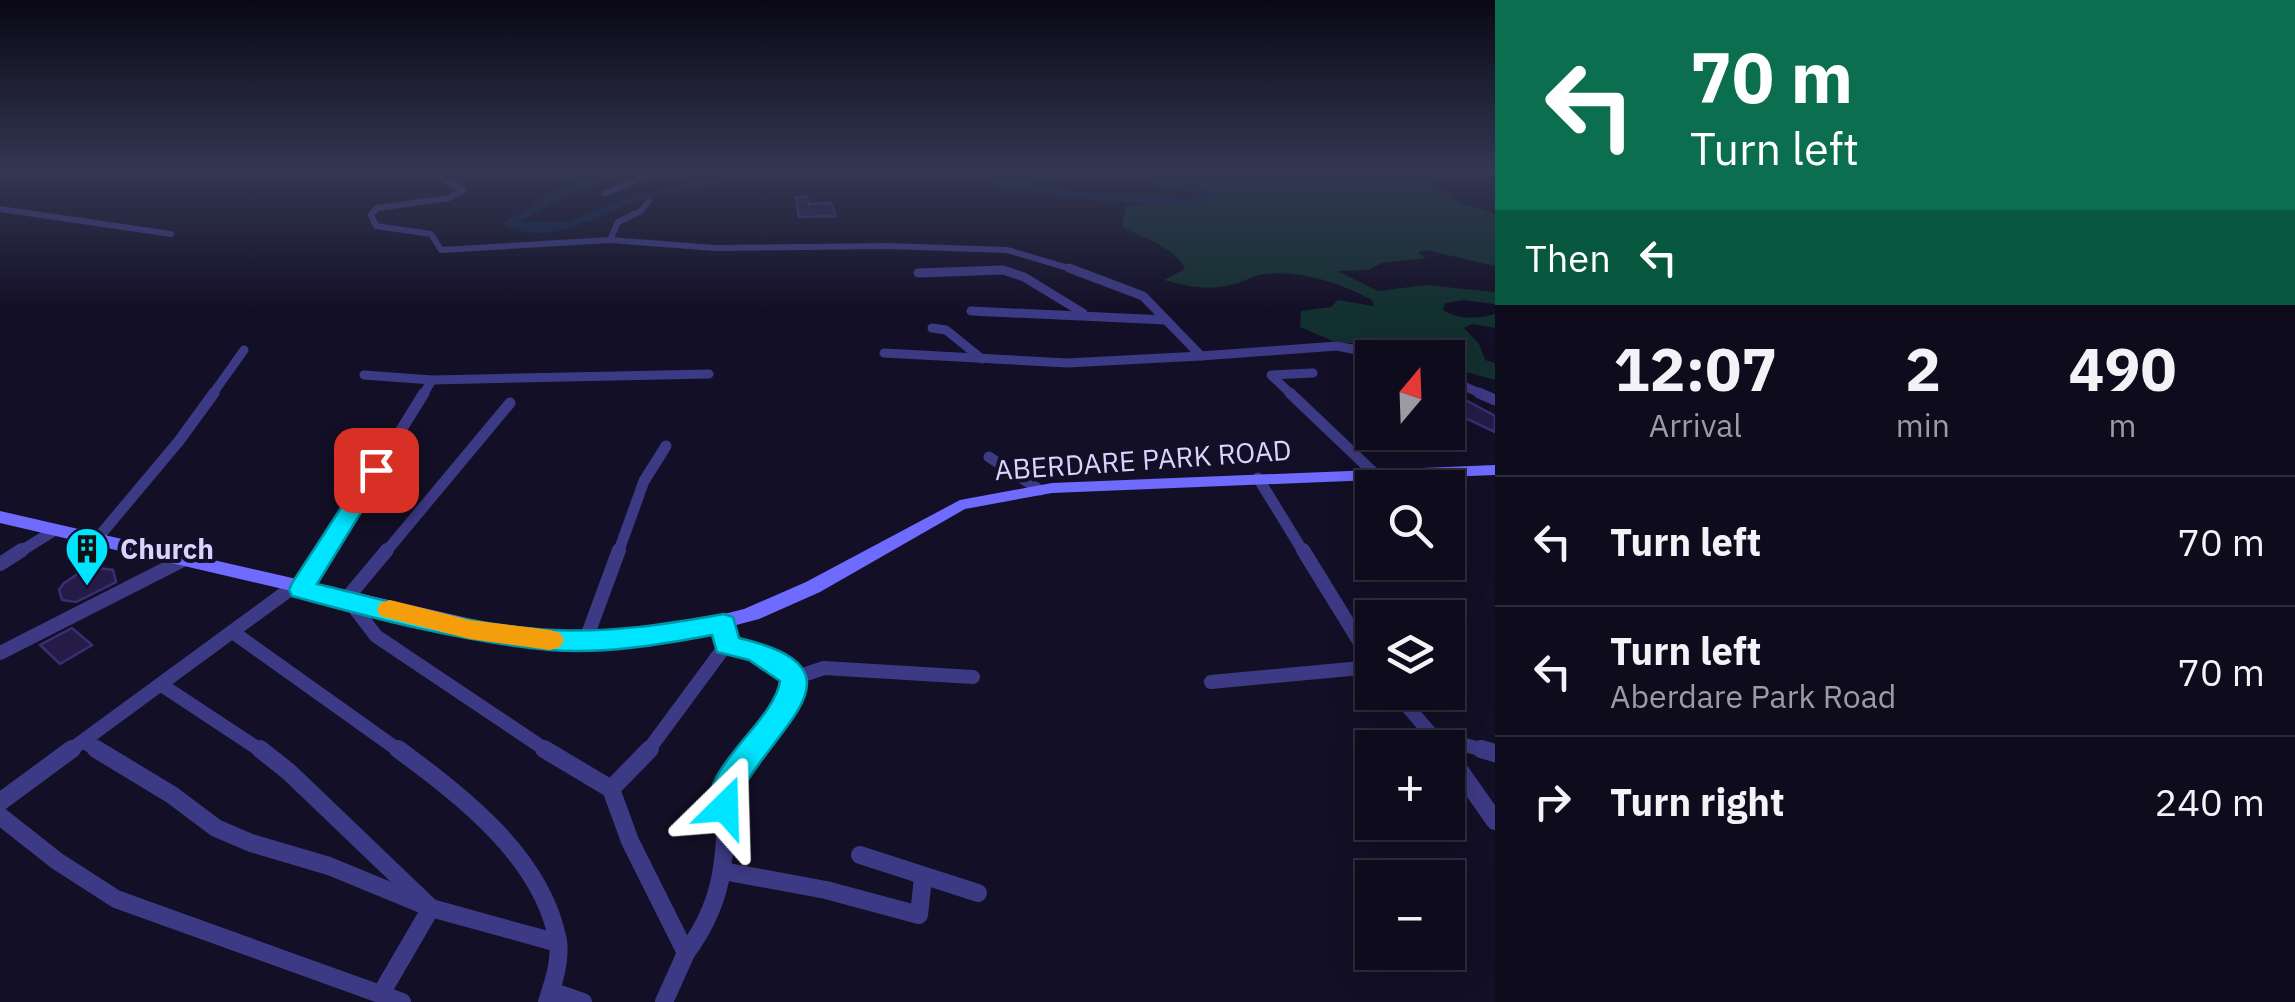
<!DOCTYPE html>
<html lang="en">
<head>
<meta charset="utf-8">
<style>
  :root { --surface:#0e0b1c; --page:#171425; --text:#f1f3f6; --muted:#9b9ba3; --line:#2e2b3b }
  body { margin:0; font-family:"IBM Plex Sans",sans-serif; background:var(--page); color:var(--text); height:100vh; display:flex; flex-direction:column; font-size:38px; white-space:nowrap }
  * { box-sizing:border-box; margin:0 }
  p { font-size:32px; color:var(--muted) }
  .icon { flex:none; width:55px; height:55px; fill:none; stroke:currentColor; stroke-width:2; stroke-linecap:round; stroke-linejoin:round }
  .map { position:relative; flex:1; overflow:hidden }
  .drawer { display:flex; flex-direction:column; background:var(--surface); width:800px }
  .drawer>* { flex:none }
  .banner { background:#0b6e4f; color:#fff; overflow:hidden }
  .needle { width:65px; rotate:19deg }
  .buttons { position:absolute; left:1355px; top:340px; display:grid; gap:20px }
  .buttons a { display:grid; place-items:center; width:110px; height:110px; border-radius:0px; background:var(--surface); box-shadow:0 5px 25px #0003,0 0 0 2px var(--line); font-size:50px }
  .pin { position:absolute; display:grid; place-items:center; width:85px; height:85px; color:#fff; margin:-42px; border-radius:20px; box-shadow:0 5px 15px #0006 }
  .me { position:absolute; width:110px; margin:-55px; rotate:22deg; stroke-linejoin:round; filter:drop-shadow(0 0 8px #0008) }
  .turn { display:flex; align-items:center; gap:35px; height:210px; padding:0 30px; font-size:45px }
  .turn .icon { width:130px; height:130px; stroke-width:2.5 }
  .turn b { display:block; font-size:70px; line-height:85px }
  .then { display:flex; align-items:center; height:95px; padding:0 30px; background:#0003; gap:20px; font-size:38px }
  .eta { display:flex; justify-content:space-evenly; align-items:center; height:170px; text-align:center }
  .eta b { font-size:60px; font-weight:700; line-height:70px }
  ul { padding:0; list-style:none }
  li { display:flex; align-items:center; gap:30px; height:130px; padding:0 30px; border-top:2px solid var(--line) }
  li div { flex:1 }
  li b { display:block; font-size:38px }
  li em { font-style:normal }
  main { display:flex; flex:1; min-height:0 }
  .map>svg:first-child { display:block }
  .green { fill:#12302f }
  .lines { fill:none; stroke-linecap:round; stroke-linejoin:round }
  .river { fill:#0c2248; fill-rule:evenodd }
  .building { fill:#241b47; stroke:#3b2d73; stroke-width:2.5 }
  .street-far4 { stroke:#3d3a85; stroke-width:6 }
  .street-far3 { stroke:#3d3a85; stroke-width:9 }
  .street-far2 { stroke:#3d3a85; stroke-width:11 }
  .street-far1 { stroke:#3d3a85; stroke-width:14 }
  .street { stroke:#3d3a85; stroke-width:18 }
  .secondary { fill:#6f6bff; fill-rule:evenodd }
  .route { fill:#00e5ff; stroke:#0095a6; stroke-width:2.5 }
  .slow { fill:#f59e0b }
  .labels { text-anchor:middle; stroke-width:8; stroke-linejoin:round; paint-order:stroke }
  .street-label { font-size:28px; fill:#d9d4ff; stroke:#130f26 }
  .poi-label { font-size:28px; font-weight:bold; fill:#d9d4ff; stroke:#130f26; text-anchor:start }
</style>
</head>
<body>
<main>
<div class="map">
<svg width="1495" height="1002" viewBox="0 0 1495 1002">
  <rect width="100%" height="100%" fill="#130f26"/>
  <path class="green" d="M 1142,170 L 1403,170 L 1461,203 L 1495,214 L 1495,266 L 1426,250 L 1418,252 L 1425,258 L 1381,263 L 1369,270 L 1337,271 L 1378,291 L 1426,285 L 1495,292 L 1495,304 L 1463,300 L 1445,303 L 1443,310 C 1459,320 1477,319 1495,314 L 1495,328 L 1472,324 L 1464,328 L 1479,344 L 1485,360 L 1495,363 L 1495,380 L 1448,367 L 1448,358 L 1410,357 L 1382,347 L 1333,341 L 1300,327 L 1301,311 L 1331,307 L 1338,300 L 1374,306 L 1372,300 C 1340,283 1301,270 1265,274 C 1255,275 1245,281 1235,284 C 1209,291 1189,287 1164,280 L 1185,269 C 1175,247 1143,238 1122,227 L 1126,206 C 1154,202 1188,209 1214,196 C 1190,179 1159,188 1136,173 Z"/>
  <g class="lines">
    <g class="river">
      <path d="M 605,170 L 615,170 L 618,176 L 564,196 L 519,222 L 569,222 L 620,200 L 731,175 L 777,170 L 902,170 C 868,186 817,175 779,177 C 746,178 712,184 679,191 C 660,195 638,199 619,208 C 584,224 540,246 502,223 L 556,192 L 607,174 Z"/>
      <path d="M 948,170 L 970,170 L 1069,192 L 1189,198 L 1203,195 L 1151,183 L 1131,173 L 1147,170 L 1144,173 L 1149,175 L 1198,185 L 1220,196 C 1180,218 991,191 948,170 Z"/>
    </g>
  </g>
  <g class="building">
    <polygon points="806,196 809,204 831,203 836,216 799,217 796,197"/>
    <polygon points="1460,397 1495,416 1495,432 1448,410 1448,398"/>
    <polygon points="98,568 113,570 116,582 76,602 62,600 59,590 63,584 79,573"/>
    <polygon points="72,628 92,645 60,664 40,645"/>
  </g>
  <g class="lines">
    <g class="street-far4">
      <polyline points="424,170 464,190 449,198 377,208 371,215 376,226 431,234 441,250 610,240 715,248 887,246 1007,250 1075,270"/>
      <polyline points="604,194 660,170"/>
      <polyline points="0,209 171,234"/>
      <polyline points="610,240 618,222 641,211 649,201"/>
      <polyline points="992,270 1004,270"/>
    </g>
    <g class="street-far3">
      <polyline points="1069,268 1143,296 1201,356 1337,346 1396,358"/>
      <polyline points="918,273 1003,270 1024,277 1083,313"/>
      <polyline points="971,311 1166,320"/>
      <polyline points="932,328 946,330 982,359"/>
      <polyline points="884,353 1067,363 1201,356"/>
      <polyline points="364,375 432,380 709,374"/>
      <polyline points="1448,379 1484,395"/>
      <polyline points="212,395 244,350"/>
      <polyline points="423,395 432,380"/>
      <polyline points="1292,395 1271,375 1313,373"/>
    </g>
    <g class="street-far2">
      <polyline points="1290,393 1374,473"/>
      <polyline points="1479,393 1495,400"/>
      <polyline points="989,457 1040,490"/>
      <polyline points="1258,478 1304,553"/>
      <polyline points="96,540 179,441 214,393"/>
      <polyline points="18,553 55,530"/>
      <polyline points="325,553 424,393"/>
      <polyline points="385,553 510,403"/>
      <polyline points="618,553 644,481 666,446"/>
    </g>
    <g class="street-far1">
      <polyline points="387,550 347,598 376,636 549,752"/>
      <polyline points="1303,550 1372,662"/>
      <polyline points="0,564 22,550"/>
      <polyline points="302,589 326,550"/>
      <polyline points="234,633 401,752"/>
      <polyline points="585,642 619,550"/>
      <polyline points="726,645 763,657 794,678 783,708 749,752"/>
      <polyline points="0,653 181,561"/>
      <polyline points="794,678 824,668 973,677"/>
      <polyline points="1211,682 1372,667"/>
      <polyline points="163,686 263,752"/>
      <polyline points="1395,692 1443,748"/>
      <polyline points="1435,737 1491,752"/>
      <polyline points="85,742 99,752"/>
      <polyline points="68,752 293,587"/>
      <polyline points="647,752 726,645 724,623"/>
    </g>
    <g class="street">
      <polyline points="96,749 172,795 216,828 251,843 329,866 431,908 558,943"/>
      <polyline points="260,749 289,772 431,908 382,992"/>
      <path d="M 398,749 C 463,797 542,857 558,941 C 561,961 553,984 547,1002"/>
      <polyline points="544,749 611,789"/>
      <polyline points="650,749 611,789 630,841 686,953 664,1002"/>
      <polyline points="1481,749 1495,753"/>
      <polyline points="1448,754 1495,821"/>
      <polyline points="0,802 72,749"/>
      <polyline points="0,816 57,861 116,899 402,1002"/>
      <polyline points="860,855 978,893"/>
      <polyline points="723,871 826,890 919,915 923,877"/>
      <path d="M 686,953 C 705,927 718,899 722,868 C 730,819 719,792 751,749"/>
      <polyline points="551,991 583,1002"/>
    </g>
    <polygon class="secondary" points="1495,465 1495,475 1052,493 965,509 820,592 759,619 672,642 624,647 579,648 489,637 0,523 0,511 489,623 579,633 624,632 672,627 744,609 806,582 960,500 1052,483"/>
  </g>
  <linearGradient id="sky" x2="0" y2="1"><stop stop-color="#0a0815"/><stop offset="0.55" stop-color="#333752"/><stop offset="1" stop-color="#333752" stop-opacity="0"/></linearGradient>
  <rect width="1495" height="311" fill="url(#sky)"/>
  <path class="route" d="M 376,463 L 387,470 L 317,584 C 395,602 474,627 554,630 C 611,633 668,624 724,614 L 733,617 L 739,638 C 863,667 787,717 748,780 C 742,791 742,805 737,817 L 725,821 L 713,817 C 692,772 774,724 780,681 L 749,660 L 717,652 L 712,635 C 659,645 604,654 550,650 C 464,642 376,619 292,596 L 289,590 L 292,583 L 369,465 Z"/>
  <polygon class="slow" points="390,600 470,620 550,630 560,633 564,640 560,647 550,650 470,639 380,616 377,609 380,603"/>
  <defs>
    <symbol id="building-pin" viewBox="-11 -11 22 30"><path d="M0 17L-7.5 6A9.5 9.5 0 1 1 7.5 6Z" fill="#00e5ff" stroke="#130f26"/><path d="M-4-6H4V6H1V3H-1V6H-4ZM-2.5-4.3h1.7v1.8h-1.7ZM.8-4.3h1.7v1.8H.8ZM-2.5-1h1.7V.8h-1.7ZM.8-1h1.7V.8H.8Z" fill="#111"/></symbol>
  </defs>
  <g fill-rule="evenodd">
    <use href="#building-pin" x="62" y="524" width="50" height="68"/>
  </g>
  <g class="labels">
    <g class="street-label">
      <text transform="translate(1143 460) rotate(-4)" y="10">ABERDARE PARK ROAD</text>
    </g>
    <g class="poi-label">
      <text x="120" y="559">Church</text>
    </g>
  </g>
</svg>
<div class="buttons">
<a><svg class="needle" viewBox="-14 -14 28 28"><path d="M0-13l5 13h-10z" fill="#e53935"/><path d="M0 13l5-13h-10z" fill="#9b9ba3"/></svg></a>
<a><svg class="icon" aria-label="search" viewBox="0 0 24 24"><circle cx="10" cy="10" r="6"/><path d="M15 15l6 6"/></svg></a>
<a><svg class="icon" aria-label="layers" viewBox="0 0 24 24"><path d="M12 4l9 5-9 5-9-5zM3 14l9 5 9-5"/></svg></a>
<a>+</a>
<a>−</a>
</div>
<div class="pin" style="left:376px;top:470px;background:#d93025"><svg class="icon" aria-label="arrive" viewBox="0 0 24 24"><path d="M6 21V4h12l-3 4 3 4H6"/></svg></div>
<svg class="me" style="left:725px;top:807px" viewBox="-20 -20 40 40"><path d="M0-17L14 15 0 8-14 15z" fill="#00e5ff" stroke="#fff" stroke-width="4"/></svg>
</div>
<section class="drawer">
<div class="banner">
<div class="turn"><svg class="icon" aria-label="left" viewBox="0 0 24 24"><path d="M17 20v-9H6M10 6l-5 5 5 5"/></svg><div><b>70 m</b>Turn left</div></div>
<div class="then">Then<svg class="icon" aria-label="left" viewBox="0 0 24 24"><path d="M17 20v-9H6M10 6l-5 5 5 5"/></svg></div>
</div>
<div class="eta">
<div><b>12:07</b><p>Arrival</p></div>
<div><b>2</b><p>min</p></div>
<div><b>490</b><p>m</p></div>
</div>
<ul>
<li><svg class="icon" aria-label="left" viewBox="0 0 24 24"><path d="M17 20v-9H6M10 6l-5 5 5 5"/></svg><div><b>Turn left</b></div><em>70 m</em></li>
<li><svg class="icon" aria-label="left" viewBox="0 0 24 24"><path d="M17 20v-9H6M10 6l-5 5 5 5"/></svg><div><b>Turn left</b><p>Aberdare Park Road</p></div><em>70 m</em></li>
<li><svg class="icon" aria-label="right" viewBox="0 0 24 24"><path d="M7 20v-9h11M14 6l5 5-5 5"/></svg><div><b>Turn right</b></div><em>240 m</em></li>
</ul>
</section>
</main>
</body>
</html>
